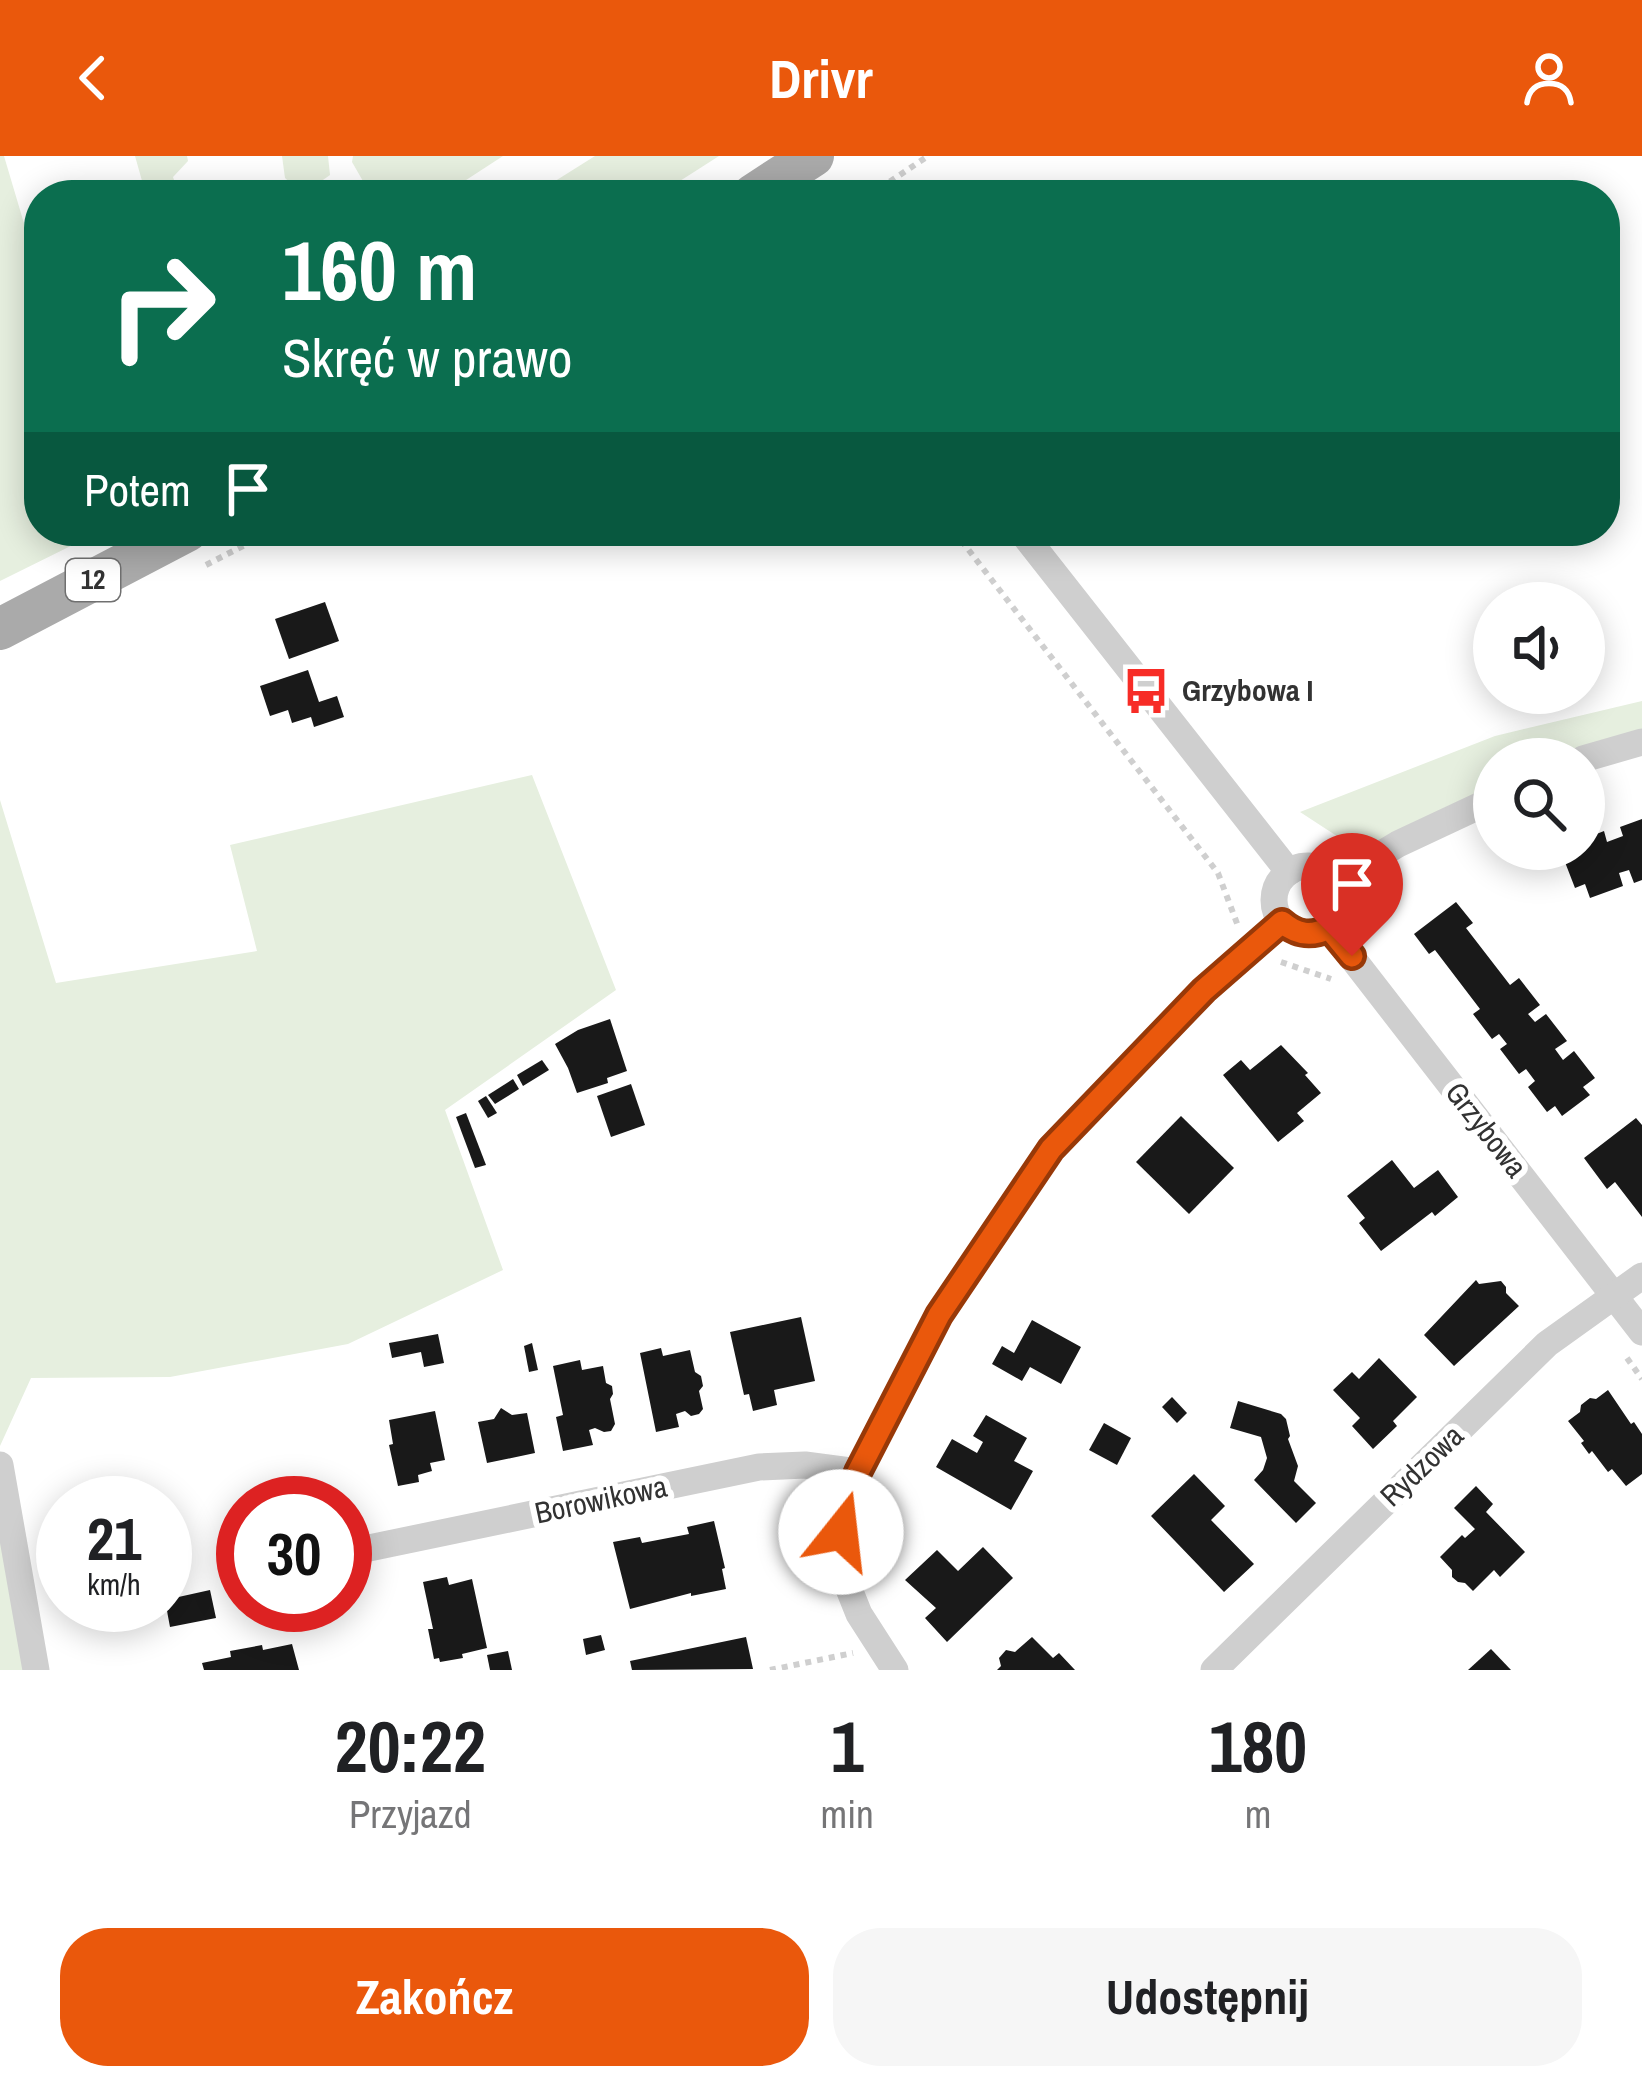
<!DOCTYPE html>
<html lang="pl">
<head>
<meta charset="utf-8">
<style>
  :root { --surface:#fff; --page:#f6f6f6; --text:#202124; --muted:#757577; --accent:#ea580c }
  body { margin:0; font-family:"Archivo Narrow",sans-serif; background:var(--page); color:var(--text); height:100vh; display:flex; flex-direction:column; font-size:45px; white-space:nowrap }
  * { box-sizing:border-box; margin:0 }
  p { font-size:39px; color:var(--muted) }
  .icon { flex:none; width:66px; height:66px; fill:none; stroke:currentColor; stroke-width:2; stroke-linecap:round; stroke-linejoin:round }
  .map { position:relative; height:1514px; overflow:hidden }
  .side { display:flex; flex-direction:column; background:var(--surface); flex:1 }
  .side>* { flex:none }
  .hud { position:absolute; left:24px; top:24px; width:1596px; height:366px; border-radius:48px; box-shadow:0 6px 30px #0003; background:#0b6e4f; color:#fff; overflow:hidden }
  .controls { position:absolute; left:1473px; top:426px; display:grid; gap:24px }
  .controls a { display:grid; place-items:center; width:132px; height:132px; border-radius:50%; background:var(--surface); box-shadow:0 6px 30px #0003; font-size:60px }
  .speed { position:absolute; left:36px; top:1320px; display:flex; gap:24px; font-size:60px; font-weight:700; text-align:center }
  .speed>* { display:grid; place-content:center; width:156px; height:156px; border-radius:50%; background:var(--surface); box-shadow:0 6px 30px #0003; line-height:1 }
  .speed small { font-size:30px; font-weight:400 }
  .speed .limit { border:18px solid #d22; background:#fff; color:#111 }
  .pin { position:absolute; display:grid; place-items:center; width:102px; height:102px; color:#fff; margin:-123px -51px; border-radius:50% 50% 50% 0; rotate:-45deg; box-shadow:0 0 12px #0007 }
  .pin .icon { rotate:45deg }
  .me { position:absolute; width:132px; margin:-66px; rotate:16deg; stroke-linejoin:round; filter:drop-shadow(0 0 9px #0008) }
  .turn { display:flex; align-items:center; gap:42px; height:252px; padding:0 60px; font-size:54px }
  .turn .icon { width:156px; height:156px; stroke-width:2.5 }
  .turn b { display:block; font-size:84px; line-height:102px }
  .then { display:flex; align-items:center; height:114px; padding:0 60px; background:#0003; gap:24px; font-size:45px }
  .eta { display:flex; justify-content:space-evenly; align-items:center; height:204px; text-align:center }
  .eta b { font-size:72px; font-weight:700; line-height:84px }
  .action { display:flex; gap:24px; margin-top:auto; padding:24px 60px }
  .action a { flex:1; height:138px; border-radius:48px; background:var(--accent); color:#fff; font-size:48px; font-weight:700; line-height:138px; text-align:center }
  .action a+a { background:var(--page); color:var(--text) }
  header { display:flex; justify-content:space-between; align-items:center; height:156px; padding:0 60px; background:var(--accent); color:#fff; font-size:54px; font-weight:700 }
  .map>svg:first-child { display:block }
  .green { fill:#e6efdf }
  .building { fill:#191919 }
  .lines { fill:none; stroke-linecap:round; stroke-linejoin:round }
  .path { stroke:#cfcfcf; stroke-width:6; stroke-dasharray:6 6; stroke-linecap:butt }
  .street { stroke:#cfcfcf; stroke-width:27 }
  .primary { stroke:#aaa; stroke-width:42 }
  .route-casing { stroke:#983908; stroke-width:30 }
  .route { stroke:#ea580c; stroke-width:21 }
  .labels { text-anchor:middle; stroke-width:12; stroke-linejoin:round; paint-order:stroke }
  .shield { fill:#fff; stroke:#707070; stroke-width:3 }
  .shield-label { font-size:27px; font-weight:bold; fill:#323232 }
  .poi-label { font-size:30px; font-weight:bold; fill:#323232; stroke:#fff; text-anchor:start }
  .street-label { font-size:30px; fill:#323232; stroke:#fff }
</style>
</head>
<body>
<header><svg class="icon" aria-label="back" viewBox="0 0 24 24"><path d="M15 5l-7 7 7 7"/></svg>Drivr<svg class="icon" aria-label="person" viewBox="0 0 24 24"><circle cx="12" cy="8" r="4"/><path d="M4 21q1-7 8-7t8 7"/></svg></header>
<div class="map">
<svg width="1642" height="1514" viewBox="0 0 1642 1514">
  <rect width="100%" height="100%" fill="#fff"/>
  <g class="green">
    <polygon points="0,0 4,0 39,118 39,375 101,375 0,425"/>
    <polygon points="135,0 187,0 188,5 173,21 179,39 146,39"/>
    <polygon points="282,0 328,0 330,19 303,38 285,22"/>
    <polygon points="353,0 503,0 443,39 371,39 352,6"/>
    <polygon points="595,0 719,0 658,39 533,39"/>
    <polygon points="1642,545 1642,586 1583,603 1494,603 1494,643 1372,703 1300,656 1495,580"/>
    <polygon points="532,619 616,834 445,954 503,1114 348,1188 170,1221 31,1222 0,1290 0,644 56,827 257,795 230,689"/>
    <polygon points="0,1330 33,1514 0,1514"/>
  </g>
  <g class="building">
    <polygon points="325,446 339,485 289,503 275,463"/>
    <polygon points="308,514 319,546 337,540 344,561 314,571 311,561 292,567 288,554 270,560 260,530"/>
    <polygon points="1642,663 1642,724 1634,727 1629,714 1619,717 1623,730 1590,742 1585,728 1575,732 1563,701 1584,693 1584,683 1604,675 1607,686 1623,680 1620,671"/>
    <polygon points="1456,746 1473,767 1466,772 1510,829 1519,822 1540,849 1528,858 1535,866 1546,858 1567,885 1555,893 1563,904 1574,895 1595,922 1583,931 1590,939 1562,960 1555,950 1547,956 1528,931 1535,925 1526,913 1519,918 1500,893 1507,888 1499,878 1492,883 1473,858 1480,853 1435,794 1429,798 1414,778"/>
    <polygon points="610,863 627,915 607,922 608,927 577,937 568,912 555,888 578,874"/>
    <polygon points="1281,889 1308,917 1305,919 1321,937 1297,957 1304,965 1278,986 1223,919 1241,904 1250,914"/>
    <polygon points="542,904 549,914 523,930 517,919"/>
    <polygon points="513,923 519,933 495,948 488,939"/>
    <polygon points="631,928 645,969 611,981 597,940"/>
    <polygon points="486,940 497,957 488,962 478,945"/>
    <polygon points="466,957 486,1009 475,1012 456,961"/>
    <polygon points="1181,960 1234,1012 1189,1058 1136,1006"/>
    <polygon points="1636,962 1642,969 1642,1061 1615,1026 1607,1033 1584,1002"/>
    <polygon points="1392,1004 1414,1032 1438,1014 1458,1041 1435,1060 1432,1056 1381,1095 1359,1067 1365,1062 1347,1040"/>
    <polygon points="1476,1124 1479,1128 1501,1125 1506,1131 1506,1137 1519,1150 1454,1210 1424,1179"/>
    <polygon points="801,1161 815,1225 774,1234 777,1249 753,1255 749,1238 744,1239 730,1176"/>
    <polygon points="1032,1164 1081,1191 1061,1228 1030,1211 1022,1225 992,1208 1002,1190 1014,1197"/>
    <polygon points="438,1178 444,1207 424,1211 421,1196 392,1202 389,1187"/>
    <polygon points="532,1187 538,1214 529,1216 524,1190"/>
    <polygon points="661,1192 663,1200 690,1194 695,1216 701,1220 703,1230 699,1235 703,1253 699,1258 691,1260 685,1255 676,1258 679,1271 656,1276 640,1197"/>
    <polygon points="1379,1202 1417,1241 1393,1265 1397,1270 1373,1293 1352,1270 1360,1262 1333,1234 1352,1216 1359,1223"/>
    <polygon points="580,1204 582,1214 603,1210 606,1227 612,1230 613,1238 610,1243 615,1268 611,1275 604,1276 595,1272 589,1274 593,1289 563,1295 556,1261 563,1259 553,1210"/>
    <polygon points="1608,1234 1631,1268 1634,1266 1642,1278 1642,1318 1626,1330 1612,1313 1608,1316 1592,1295 1589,1298 1581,1287 1584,1285 1568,1265 1580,1256 1581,1249 1590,1242 1596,1243"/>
    <polygon points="1172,1241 1187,1257 1177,1267 1162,1251"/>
    <polygon points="1238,1245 1281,1258 1286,1263 1290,1280 1288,1283 1298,1310 1294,1325 1316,1347 1296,1367 1254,1324 1263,1314 1267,1302 1261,1281 1230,1272"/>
    <polygon points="501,1252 512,1259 527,1257 535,1297 487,1307 478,1266 494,1263"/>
    <polygon points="435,1255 445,1304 430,1307 432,1315 418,1319 419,1326 398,1330 389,1289 393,1288 389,1264"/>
    <polygon points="986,1259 1027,1282 1014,1305 1033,1315 1011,1354 936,1311 952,1283 977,1297 983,1286 973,1280"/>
    <polygon points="1104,1267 1131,1282 1117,1309 1089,1294"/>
    <polygon points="1194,1318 1225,1350 1211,1364 1254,1408 1224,1436 1151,1360"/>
    <polygon points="1476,1330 1493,1348 1486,1356 1525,1396 1500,1421 1494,1414 1473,1435 1465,1427 1458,1426 1452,1421 1452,1414 1440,1401 1462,1379 1465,1382 1475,1373 1454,1352"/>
    <polygon points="714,1365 725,1412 722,1413 726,1433 691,1440 691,1437 630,1453 613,1386 640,1381 642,1387 689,1378 687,1371"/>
    <polygon points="63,1383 63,1397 43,1397 43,1384"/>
    <polygon points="983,1391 1013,1422 947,1486 925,1462 936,1452 905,1424 937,1394 958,1415"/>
    <polygon points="447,1421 449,1429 472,1423 487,1492 462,1498 463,1502 440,1506 439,1502 434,1503 428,1473 433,1473 423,1426"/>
    <polygon points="210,1434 216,1462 170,1471 165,1444"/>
    <polygon points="601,1479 605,1494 586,1499 583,1483"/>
    <polygon points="746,1481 753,1513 632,1514 630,1505"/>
    <polygon points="1032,1481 1053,1502 1059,1497 1075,1514 997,1514 1001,1510 999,1502 1006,1494 1015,1496"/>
    <polygon points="292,1488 299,1514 204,1514 202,1507 231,1501 230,1495 262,1489 263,1494"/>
    <polygon points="1491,1493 1511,1514 1468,1514"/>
    <polygon points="508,1495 512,1514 490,1514 487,1499"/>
  </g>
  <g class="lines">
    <g class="path">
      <polyline points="870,39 928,0"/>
      <polyline points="954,375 1218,717 1238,770"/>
      <polyline points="206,409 272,375"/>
      <polyline points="1281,806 1331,823"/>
      <polyline points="1627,1202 1642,1223"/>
      <polyline points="770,1514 853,1497"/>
    </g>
    <g class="street">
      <polyline points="1021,375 1289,716"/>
      <polyline points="1583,603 1642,586"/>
      <circle cx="1308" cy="744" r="34"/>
      <polyline points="1337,725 1398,688 1494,643"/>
      <polyline points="1329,772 1642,1176"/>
      <polyline points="0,1309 36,1514"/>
      <polyline points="345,1397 759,1311 805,1309 858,1316"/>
      <polyline points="895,1514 859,1458 849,1433 841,1376 846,1346 858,1316 939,1159 1050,993 1204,834 1283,766"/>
      <polyline points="1214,1514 1547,1188 1642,1120"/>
    </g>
    <g class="primary">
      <polyline points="753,39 813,0"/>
      <polyline points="0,473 187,375"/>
    </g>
  </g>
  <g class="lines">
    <defs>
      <path id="route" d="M 841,1376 L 846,1346 L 858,1316 L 939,1159 L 1051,993 L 1204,834 L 1282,766 C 1297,779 1311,781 1329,772 L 1352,800"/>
    </defs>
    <use href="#route" class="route-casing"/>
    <use href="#route" class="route"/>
  </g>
  <defs>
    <symbol id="bus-bare" viewBox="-9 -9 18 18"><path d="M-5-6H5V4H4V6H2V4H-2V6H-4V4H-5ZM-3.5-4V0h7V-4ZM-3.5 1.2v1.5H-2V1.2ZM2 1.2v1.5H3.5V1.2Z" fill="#f72c26" stroke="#fff" stroke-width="2.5" paint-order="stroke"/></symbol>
  </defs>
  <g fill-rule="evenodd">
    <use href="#bus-bare" x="1113" y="502" width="66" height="66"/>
  </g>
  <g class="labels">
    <rect class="shield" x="66" y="403" width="54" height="42" rx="9"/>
    <g class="shield-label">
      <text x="93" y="433">12</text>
    </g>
    <g class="poi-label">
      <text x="1182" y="545">Grzybowa I</text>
    </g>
    <g class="street-label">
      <text transform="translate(1486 974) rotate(52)" y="10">Grzybowa</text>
      <text transform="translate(1422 1310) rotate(-44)" y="10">Rydzowa</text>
      <text transform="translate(601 1344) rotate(-12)" y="10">Borowikowa</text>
    </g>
  </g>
</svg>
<div class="controls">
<a><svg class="icon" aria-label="sound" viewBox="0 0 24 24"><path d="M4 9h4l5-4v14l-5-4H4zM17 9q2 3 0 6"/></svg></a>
<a><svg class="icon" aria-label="search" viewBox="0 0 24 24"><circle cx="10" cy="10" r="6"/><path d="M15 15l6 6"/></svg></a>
</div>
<div class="speed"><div>21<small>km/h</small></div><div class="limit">30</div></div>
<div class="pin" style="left:1352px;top:800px;background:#d93025"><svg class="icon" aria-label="arrive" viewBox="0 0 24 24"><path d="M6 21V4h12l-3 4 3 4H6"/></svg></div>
<svg class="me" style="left:841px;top:1376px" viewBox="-20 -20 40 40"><circle r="19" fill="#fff"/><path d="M0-13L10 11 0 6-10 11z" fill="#ea580c"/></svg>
<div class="hud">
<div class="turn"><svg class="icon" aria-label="right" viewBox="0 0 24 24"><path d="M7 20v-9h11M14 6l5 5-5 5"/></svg><div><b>160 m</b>Skręć w prawo</div></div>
<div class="then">Potem<svg class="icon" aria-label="arrive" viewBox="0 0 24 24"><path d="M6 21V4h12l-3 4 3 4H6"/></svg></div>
</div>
</div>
<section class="side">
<div class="eta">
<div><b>20:22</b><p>Przyjazd</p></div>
<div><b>1</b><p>min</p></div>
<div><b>180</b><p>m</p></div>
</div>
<div class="action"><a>Zakończ</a><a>Udostępnij</a></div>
</section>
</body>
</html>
